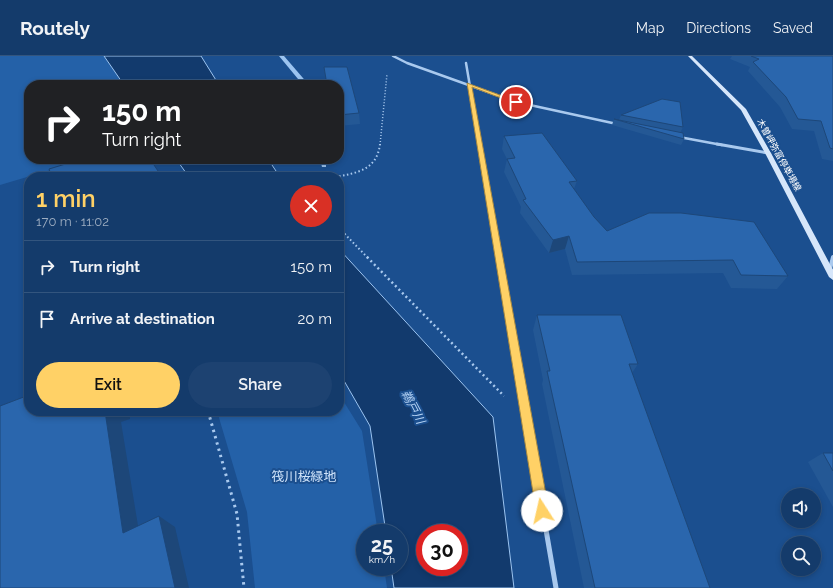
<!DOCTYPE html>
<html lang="en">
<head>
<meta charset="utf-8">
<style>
  :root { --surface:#143b6b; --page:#1d4271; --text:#f1f3f6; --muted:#9dadc1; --line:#33557e; --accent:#ffd166 }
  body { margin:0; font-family:Raleway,"Noto Sans JP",sans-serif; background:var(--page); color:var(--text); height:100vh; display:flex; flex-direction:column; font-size:15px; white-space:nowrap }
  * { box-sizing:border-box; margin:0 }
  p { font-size:13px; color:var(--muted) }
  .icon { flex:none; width:22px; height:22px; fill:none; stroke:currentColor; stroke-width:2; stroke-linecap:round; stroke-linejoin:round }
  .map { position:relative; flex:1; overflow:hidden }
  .sheet { position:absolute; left:24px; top:116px; width:320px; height:244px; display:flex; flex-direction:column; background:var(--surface); border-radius:16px; box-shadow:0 2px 6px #0003,0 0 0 1px var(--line) }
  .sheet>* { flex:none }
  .top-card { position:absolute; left:24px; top:24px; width:320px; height:84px; border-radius:16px; box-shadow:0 2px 6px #0003,0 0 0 1px var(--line); background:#202124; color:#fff; overflow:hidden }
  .tools { position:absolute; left:781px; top:432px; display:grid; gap:8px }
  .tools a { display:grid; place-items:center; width:40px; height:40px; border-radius:50%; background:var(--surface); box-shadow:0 2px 6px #0003,0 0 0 1px var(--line); font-size:20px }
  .speed { position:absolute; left:356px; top:468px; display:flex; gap:8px; font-size:20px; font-weight:700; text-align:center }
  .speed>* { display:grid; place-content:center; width:52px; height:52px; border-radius:50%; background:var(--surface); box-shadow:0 2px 6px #0003,0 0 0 1px var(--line); line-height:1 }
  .speed small { font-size:10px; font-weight:400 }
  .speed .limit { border:6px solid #d22; background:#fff; color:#111 }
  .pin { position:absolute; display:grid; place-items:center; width:34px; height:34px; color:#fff; margin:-17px; border:2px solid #fff; border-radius:50%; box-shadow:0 1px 4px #0007 }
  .me { position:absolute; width:44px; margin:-22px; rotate:350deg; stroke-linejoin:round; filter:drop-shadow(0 0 3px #0008) }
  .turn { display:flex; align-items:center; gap:14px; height:84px; padding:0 12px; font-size:18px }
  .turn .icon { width:52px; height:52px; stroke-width:2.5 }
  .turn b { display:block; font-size:28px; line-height:34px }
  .round { display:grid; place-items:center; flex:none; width:42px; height:42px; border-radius:21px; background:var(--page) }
  .head { display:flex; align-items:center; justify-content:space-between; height:68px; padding:0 12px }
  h1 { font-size:24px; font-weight:600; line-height:30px; color:var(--accent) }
  .action { display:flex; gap:8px; margin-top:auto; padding:8px 12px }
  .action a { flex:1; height:46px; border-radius:24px; background:var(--accent); color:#111; font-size:16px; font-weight:600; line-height:46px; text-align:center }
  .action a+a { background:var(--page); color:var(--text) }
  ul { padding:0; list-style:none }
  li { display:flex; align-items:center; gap:12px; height:52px; padding:0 12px; border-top:1px solid var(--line) }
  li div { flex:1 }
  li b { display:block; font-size:15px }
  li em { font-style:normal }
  header { display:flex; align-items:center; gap:24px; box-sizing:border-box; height:56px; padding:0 20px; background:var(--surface); border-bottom:1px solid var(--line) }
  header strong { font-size:19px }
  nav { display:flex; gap:22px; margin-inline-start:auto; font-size:14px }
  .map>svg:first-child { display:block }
  .green { fill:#2461a8 }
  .water { fill:#123a6d; stroke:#9cc4f0; fill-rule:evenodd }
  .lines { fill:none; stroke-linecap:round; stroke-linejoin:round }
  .stream { fill:#9cc4f0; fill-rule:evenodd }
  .path-far3 { stroke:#a9c9ee; stroke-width:1.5; stroke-dasharray:1 2; stroke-linecap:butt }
  .path-far2 { stroke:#a9c9ee; stroke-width:2; stroke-dasharray:1.5 2.5; stroke-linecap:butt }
  .path-far1 { stroke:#a9c9ee; stroke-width:2.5; stroke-dasharray:2 3; stroke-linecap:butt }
  .path { stroke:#a9c9ee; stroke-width:3; stroke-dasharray:2.5 4; stroke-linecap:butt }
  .minor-far3 { stroke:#a9c9ee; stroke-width:2.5 }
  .minor-far2 { stroke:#a9c9ee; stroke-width:3 }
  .minor-far1 { stroke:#a9c9ee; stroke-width:4 }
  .minor { stroke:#a9c9ee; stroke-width:5 }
  .secondary { fill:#d6e6fa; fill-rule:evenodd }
  .wall { fill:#245895 }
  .shaded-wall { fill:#1d4779 }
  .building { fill:#2a66ad; stroke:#1d4779 }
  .route { fill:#ffd166; stroke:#a68842 }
  .labels { text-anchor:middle; stroke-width:4; stroke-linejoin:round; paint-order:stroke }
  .far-street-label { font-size:9px; fill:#fff; stroke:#1b4f8f }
  .water-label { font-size:12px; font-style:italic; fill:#b5d3f5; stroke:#1b4f8f }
  .near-park-label { font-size:13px; fill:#cfe3fa; stroke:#1b4f8f }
</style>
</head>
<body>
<header>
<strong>Routely</strong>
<nav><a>Map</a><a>Directions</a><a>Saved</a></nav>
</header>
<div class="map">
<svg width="833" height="532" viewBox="0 0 833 532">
  <rect width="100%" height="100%" fill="#1b4f8f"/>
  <g class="green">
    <polygon points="0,0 104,0 124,29 29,29 29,103 88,103 0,129"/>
    <polygon points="339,338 362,375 378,477 365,477 365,511 384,511 387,532 255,532 247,456 217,355 339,355"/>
  </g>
  <g class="water">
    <polygon points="104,0 201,0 219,29 124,29"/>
    <polygon points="176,103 268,103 280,121 189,121"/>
    <path d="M 339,193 L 493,361 L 514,532 L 394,532 L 391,511 L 399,511 L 399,477 L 386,477 L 370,370 L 339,316 ZM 425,477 L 459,477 L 459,511 L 425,511 Z"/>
  </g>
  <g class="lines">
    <g class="stream">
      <polygon points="279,0 284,0 309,29 303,29"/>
      <polygon points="320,103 326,103 326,111 322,111"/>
    </g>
    <polyline class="path-far3" points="380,89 387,18"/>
    <g class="path-far2">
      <path d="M 335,121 C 357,117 377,114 380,88"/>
      <polyline points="339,172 368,202"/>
    </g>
    <polyline class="path-far1" points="367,201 504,340"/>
    <polyline class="path" points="208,355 237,458 244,532"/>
    <g class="minor-far3">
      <polyline points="393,0 407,7 516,46 617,68"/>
      <polyline points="466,7 480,89"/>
      <polyline points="679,81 722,89"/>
    </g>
    <g class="minor-far2">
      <polyline points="480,88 499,202"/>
      <polyline points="717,88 768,97"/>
    </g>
    <g class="minor-far1">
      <polyline points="499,201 524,347"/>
      <polyline points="833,201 830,213 833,216"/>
    </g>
    <polyline class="minor" points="524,346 556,532"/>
    <polygon class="secondary" points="688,0 692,0 746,53 771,97 833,214 833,224 829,221 765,97 741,54"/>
  </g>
  <g class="wall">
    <polygon points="732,0 833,0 833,105 822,103 814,75 792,73 780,51 748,15 750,11 730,3"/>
    <polygon points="339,29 359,57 360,68 339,70"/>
    <polygon points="621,59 683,71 680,77 684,83 681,89 612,69 614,63 619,64"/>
    <polygon points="504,80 577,125 574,133 594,161 607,175 649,157 788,220 777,233 731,232 723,217 572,219 565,193 549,197 520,157 521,151 504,116 507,103 502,93"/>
    <polygon points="537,259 638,308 632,317 710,532 584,532 542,328 543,324 533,274"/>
    <polygon points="823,397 833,397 833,451 808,406"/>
  </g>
  <g class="shaded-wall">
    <polygon points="569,180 565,193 549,197 553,184"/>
    <polygon points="105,355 129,355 130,363 121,366 141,488 123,477"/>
    <polygon points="159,460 175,471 189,532 175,532"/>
  </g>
  <g class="building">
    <polygon points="751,0 833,0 833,93 830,92 821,65 798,63 786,41 753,6 759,3"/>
    <polygon points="324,11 347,11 359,57 339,59 339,29 327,29"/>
    <polygon points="662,43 680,46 683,71 621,59"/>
    <polygon points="614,63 683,77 684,83"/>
    <polygon points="542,77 577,125 569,126 594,161 607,175 649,157 681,157 754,166 788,220 741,219 733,204 577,206 569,180 553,184 523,144 526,143 507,103 515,102 504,80"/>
    <polygon points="82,103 150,103 162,121 52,121 49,113"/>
    <polygon points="537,259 621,259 638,308 629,308 710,532 595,532 547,315 550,315"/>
    <polygon points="29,339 29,355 105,355 123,477 159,460 175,532 0,532 0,350"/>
    <polygon points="823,397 833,397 833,415"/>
  </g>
  <polygon class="route" points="467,27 519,46 514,47 472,31 549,455 547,460 542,461 538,460 536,455"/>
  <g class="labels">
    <g class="far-street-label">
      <text transform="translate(779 99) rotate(61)" y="3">木曽岬弥富停車場線</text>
    </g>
    <g class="water-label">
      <text transform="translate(413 351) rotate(62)" y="4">鵜戸川</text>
    </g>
    <g class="near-park-label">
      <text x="304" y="425">筏川桜緑地</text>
    </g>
  </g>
</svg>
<div class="tools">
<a><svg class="icon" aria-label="sound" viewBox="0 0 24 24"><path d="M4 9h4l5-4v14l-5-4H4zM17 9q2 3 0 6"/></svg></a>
<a><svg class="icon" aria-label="search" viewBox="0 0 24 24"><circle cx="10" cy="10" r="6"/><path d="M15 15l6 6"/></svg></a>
</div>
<div class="speed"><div>25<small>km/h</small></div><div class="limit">30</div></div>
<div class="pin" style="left:516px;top:46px;background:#d93025"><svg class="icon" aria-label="arrive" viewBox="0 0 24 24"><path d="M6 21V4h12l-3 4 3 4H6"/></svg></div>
<svg class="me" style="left:542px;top:455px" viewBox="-20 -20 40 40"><circle r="19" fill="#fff"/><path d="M0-13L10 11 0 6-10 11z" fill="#ffd166"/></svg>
<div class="top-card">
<div class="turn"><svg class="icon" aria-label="right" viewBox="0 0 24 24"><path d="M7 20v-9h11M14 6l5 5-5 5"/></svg><div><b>150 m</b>Turn right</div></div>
</div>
<section class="sheet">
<div class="head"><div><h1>1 min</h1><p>170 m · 11:02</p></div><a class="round" style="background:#d93025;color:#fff"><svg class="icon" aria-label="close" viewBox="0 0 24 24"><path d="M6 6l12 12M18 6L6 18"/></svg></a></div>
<ul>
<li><svg class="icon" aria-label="right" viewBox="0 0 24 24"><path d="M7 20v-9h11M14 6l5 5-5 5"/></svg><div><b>Turn right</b></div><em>150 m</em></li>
<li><svg class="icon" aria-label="arrive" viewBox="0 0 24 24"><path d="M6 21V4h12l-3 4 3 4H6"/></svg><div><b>Arrive at destination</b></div><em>20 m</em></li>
</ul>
<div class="action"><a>Exit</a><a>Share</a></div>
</section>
</div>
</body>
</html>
